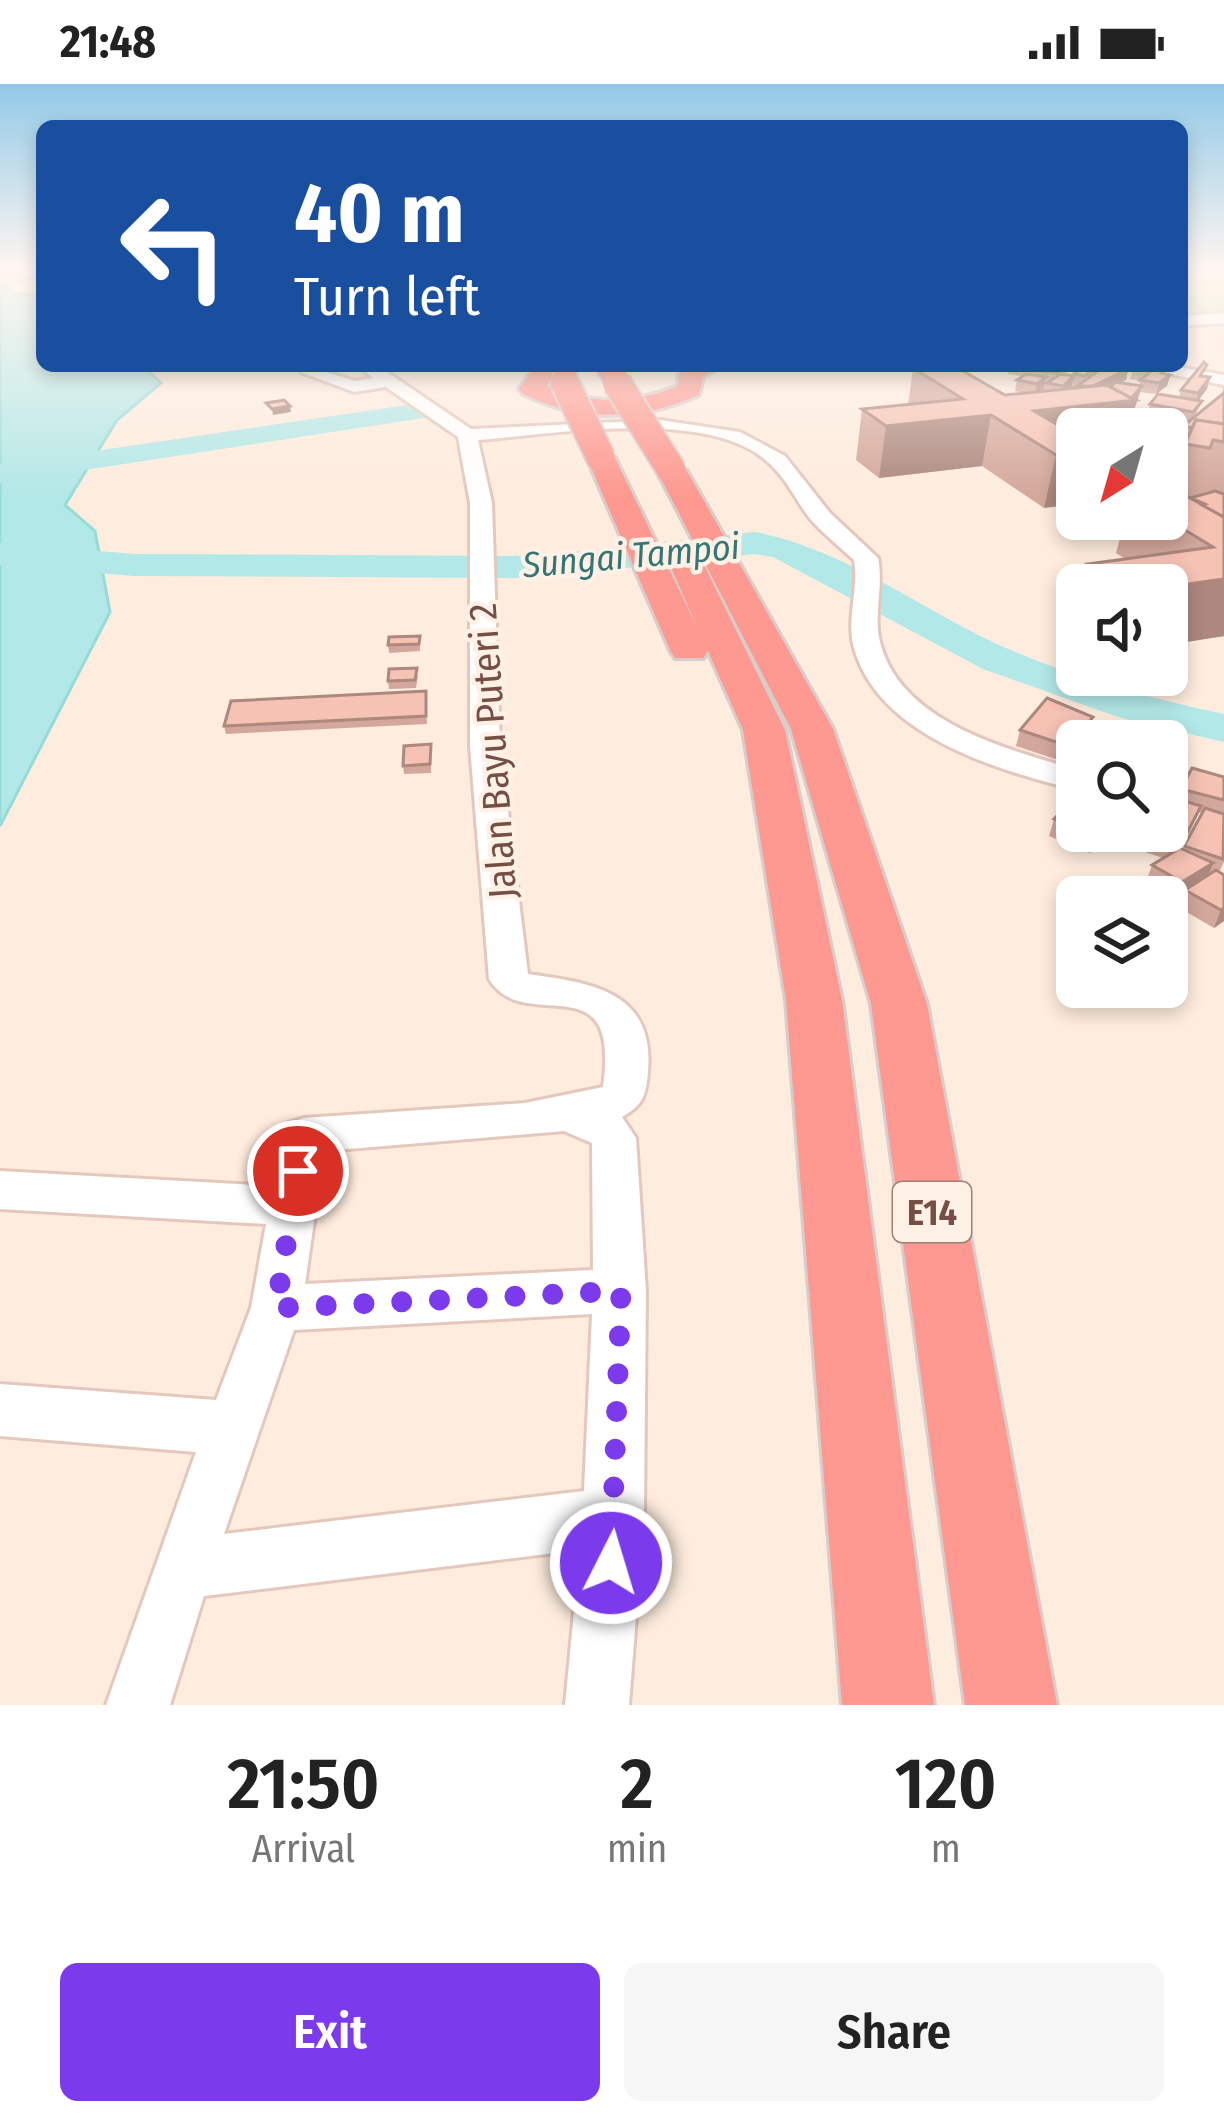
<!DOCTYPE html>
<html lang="en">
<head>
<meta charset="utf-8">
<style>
  :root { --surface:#fff; --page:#f6f6f6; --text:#222; --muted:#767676; --accent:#7c3aed }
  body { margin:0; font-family:"Fira Sans Condensed",sans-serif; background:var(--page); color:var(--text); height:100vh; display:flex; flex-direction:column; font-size:45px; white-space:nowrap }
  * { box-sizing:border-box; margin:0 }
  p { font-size:39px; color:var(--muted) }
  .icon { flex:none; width:66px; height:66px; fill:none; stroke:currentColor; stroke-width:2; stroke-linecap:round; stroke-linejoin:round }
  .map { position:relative; height:1621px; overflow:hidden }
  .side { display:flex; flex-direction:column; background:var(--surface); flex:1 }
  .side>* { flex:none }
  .guide { position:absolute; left:36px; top:36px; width:1152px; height:252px; border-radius:18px; box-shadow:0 6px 18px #0003; background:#1a4fa0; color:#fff; overflow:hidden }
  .needle { width:78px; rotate:217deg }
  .buttons { position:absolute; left:1056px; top:324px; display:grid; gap:24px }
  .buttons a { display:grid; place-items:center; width:132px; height:132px; border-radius:18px; background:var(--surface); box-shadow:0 6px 18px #0003; font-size:60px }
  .pin { position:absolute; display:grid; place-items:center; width:102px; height:102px; color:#fff; margin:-51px; border:6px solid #fff; border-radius:50%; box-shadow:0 3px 12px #0007 }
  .me { position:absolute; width:132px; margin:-66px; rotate:5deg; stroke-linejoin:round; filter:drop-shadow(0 0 9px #0008) }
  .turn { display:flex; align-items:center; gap:42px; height:252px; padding:0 60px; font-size:54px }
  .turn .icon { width:156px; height:156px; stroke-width:2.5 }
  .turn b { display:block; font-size:84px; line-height:102px }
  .eta { display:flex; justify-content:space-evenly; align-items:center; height:204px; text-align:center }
  .eta b { font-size:72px; font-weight:600; line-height:84px }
  .primary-button { display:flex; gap:24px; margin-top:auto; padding:24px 60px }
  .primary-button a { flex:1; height:138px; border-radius:18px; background:var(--accent); color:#fff; font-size:48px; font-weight:600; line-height:138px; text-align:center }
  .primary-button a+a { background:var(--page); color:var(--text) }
  .status { display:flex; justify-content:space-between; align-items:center; height:84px; padding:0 60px; background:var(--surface); direction:ltr }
  .status svg { height:33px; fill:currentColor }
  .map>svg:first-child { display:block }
  .green { fill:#d8ecbc }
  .water { fill:#b2e8e7; stroke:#97dbd9; stroke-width:3 }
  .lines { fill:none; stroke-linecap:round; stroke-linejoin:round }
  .river { fill:#b2e8e7; fill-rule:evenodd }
  .minor-casing { stroke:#e4c8bd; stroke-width:6 }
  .highway-casing { stroke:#d8cdcb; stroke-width:6 }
  .minor { fill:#fff; fill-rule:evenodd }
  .highway { fill:#fd9990; fill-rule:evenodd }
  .highway-bridge-far1-casing { stroke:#d8cdcb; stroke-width:26; stroke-linecap:butt }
  .highway-bridge-casing { stroke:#d8cdcb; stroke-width:32; stroke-linecap:butt }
  .highway-bridge-far1 { stroke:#fd9990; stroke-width:22 }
  .highway-bridge { stroke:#fd9990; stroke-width:28 }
  .wall { fill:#d3a79b; fill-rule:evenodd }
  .shaded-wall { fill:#ac887e }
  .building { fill:#f5c2b4; stroke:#ac887e; stroke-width:3 }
  .route { stroke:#7c3aed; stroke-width:21; stroke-dasharray:0 37.8 }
  .labels { text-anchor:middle; stroke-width:9; stroke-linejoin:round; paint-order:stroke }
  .far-water-label { font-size:36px; font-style:italic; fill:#357575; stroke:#fff1e6 }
  .shield { fill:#fff1e6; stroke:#9e7f75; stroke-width:3 }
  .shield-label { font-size:36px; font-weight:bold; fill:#754e45 }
  .street-label { font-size:39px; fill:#754e45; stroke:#fff1e6 }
</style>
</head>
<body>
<div class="status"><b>21:48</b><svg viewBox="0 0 49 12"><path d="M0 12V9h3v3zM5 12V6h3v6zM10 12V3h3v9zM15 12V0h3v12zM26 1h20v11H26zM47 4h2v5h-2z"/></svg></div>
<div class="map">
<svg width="1224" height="1621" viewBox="0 0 1224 1621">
  <rect width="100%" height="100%" fill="#feecde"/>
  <polygon class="green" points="1182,186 1224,186 1224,228 1182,232"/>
  <polygon class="water" points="8,186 29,186 37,192 3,202 13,209 42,212 42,282 143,282 161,299 117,336 65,421 95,447 110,528 0,742 0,189"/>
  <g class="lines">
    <g class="river">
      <polygon points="420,319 430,321 434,327 430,333 0,399 0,381"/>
      <path d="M 755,448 C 848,465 927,531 1013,567 C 1081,596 1152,615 1224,630 L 1224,658 L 1118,633 L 983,585 L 773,473 L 755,470 L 534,494 L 135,492 L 0,481 L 0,459 L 135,470 L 534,472 Z"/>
    </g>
    <defs>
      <g id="minor">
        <polygon points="1224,229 1224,239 1182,242 1182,232"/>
        <path d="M 358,282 L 378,282 L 471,345 L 660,336 L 740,348 L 785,372 L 830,429 L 878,474 C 884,502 873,531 880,558 C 900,639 1008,665 1077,686 L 1077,706 C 997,686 875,651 853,560 C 847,532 859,504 854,476 C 841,464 826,452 813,438 C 796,419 788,393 762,373 C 700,325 552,350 478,356 L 492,419 L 500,662 L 528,890 C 592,899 655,907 648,988 C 646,1012 643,1021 622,1033 L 636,1054 L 646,1207 L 644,1432 L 629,1621 L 565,1621 L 580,1466 L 204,1512 L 170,1621 L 106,1621 L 196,1368 L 0,1352 L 0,1300 L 216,1316 L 251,1224 L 266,1140 L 0,1125 L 0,1087 L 273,1102 L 288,1039 L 304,1034 L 525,1019 L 603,1003 C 621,874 525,954 489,895 L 470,662 L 470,419 L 458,353 L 386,303 L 354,308 L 301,288 L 310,283 L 355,297 L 373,294 ZM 564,1047 L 592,1059 L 593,1186 L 305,1200 L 324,1067 ZM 592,1230 L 584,1407 L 224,1450 L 294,1246 Z"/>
        <polygon points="1130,282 1171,282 1224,291 1224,301"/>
      </g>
      <g id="highway">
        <path d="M 535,282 L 559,282 L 547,302 C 589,321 635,320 678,302 L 679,290 L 688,282 L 720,282 L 703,294 L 699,311 C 641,337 581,338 523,310 L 519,305 Z"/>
        <polygon points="601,365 615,374 697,543 670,481 675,474 699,474 704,481 785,646 842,916 934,1621 842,1621 786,916 743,646 708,567 703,574 675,574 670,566 587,374"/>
        <polygon points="672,378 687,387 833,645 927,920 1057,1621 965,1621 871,920 791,645 657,387"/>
      </g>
    </defs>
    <use href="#minor" class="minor-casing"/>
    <use href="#highway" class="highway-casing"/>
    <use href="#minor" class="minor"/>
    <use href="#highway" class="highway"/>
    <defs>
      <g id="highway-bridge-far1">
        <polyline points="564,282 567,302"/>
        <polyline points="607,282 619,302"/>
      </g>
      <g id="highway-bridge">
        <polyline points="565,299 601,374"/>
        <polyline points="617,299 672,387"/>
      </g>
    </defs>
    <use href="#highway-bridge-far1" class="highway-bridge-far1-casing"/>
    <use href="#highway-bridge" class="highway-bridge-casing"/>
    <use href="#highway-bridge-far1" class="highway-bridge-far1"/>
    <use href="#highway-bridge" class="highway-bridge"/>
  </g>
  <g class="wall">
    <polygon points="1009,282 1032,282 1031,286 1068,282 1066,291 1074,292 1078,286 1070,285 1071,282 1129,282 1126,296 1121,298 1139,301 1140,296 1130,295 1134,282 1170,291 1167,302 1156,310 1140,308 1136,317 1077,345 1044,424 982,382 879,394 856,376 862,325 908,321 913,284 1005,311 1024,309 1015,307 1017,296 1022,292 1008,290"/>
    <polygon points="1224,302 1224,552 1167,561 1167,501 1083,501 1088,480 1125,475 1116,469 1125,435 1167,435 1172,408 1187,356 1180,354 1183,342 1186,340 1147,332 1150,320 1179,313 1181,306 1207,305 1198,316 1202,317 1195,332 1221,312"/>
    <polygon points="420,552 420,567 389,569 388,561"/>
    <polygon points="418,591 416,604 389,605 388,597"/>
    <polygon points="426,607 427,640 226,650 224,642"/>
    <polygon points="1093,633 1088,650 1082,657 1077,657 1077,663 1070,672 1060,669 1055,675 1016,662 1020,646"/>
    <polygon points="431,660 431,689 404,690 403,682"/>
    <path d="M 1224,693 L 1224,778 L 1219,788 L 1224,791 L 1224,837 L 1214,844 L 1178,823 L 1183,811 L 1176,815 L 1146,798 L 1152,781 L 1163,774 L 1133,764 L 1138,747 L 1177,715 L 1181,705 ZM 1198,728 L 1203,729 L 1183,766 L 1181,765 Z"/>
    <polygon points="1077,721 1077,747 1108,747 1107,751 1090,769 1049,752 1054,735"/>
  </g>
  <g class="shaded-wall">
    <polygon points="1126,282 1129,282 1126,296 1088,315 1142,302 1128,345 1077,345 1077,420 1044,424 1056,371 1034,327 1089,304 1125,286"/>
    <polygon points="1165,282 1164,289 1170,291 1167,302 1156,310"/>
    <polygon points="1074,292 1071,304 1060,313 1063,302"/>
    <polygon points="1046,293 1043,305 1035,311 1037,300"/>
    <polygon points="1210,293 1207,305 1195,321 1198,309"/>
    <polygon points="290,322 291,328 273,331 272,325"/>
    <polygon points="991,331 982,382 879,394 886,342"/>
    <polygon points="1224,495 1224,552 1167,561 1167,503"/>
    <polygon points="1093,633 1088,650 1082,657 1077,657 1077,663 1070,672 1074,656"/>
    <polygon points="1065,653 1060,669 1055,675 1059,659"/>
    <polygon points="1100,747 1108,747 1107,751 1090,769 1095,752"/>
    <polygon points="1213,779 1206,797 1185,806 1183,811 1176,815 1182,798"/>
    <polygon points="1224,824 1224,837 1214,844 1221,826"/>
  </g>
  <g class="building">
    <polygon points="1204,278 1207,281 1200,292 1210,293 1198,309 1181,306"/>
    <polygon points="939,282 954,282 1005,311 1106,301 1136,316 1034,327 1077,352 1077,368 1056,371 991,331 886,342 862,325 963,315 913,284"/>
    <polygon points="1037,282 1066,282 1057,289 1031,286"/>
    <polygon points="1082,282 1096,282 1085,292 1074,290"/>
    <polygon points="1105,282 1128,285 1093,302 1077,302"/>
    <polygon points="1134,282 1165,282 1161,289 1170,291 1159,299 1140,296 1153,286 1133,283"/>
    <polygon points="1026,290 1046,293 1037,300 1017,296"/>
    <polygon points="1060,290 1074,292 1063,302 1047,299"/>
    <polygon points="1115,298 1142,302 1131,314 1111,303"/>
    <polygon points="1224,309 1224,340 1196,336 1192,344 1183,342"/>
    <polygon points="1158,310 1202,317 1193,328 1150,320"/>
    <polygon points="284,316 290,322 272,325 266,319"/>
    <polygon points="1196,336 1224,340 1224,358 1213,356 1210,364 1185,360"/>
    <polygon points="1178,407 1224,433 1224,495 1167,503 1167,501 1118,501 1088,480 1213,463 1167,435 1167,408"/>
    <polygon points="1215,407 1224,410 1224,433 1202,421 1205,420 1190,414"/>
    <polygon points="420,552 419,560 388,561 389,553"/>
    <polygon points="417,584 415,596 388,597 389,585"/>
    <polygon points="426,607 426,632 224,642 231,617"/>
    <polygon points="1047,614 1093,633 1074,656 1065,653 1059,659 1020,646"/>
    <polygon points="431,660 430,680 403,682 404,662"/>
    <polygon points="1192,684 1224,693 1224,716 1181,705"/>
    <polygon points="1167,712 1201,722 1181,761 1138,747 1167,747"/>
    <polygon points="1071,718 1077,721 1077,744 1054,735"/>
    <polygon points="1205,724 1224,730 1223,775 1184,762"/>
    <polygon points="1180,764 1213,779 1182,798 1152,781"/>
    <polygon points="1216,786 1224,791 1224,824 1221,826 1185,806"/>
  </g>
  <linearGradient id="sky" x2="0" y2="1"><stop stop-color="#92c9e8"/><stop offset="0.45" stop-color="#fff6f0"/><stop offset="1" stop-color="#fff6f0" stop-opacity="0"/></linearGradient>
  <rect width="1224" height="413" fill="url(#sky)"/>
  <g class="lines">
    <polyline class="route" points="298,1087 276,1224 621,1207 611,1479"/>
  </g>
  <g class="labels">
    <g class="far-water-label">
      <text transform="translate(631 471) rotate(-5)" y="13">Sungai Tampoi</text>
    </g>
    <rect class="shield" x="893" y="1098" width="78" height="60" rx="9"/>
    <g class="shield-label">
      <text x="932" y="1141">E14</text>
    </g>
    <g class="street-label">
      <text transform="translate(492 667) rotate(-94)" y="14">Jalan Bayu Puteri 2</text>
    </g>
  </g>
</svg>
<div class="buttons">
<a><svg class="needle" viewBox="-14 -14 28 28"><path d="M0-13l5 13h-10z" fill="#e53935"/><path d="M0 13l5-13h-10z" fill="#767676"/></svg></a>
<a><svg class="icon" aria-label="sound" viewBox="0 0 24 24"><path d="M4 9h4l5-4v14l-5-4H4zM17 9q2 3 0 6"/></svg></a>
<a><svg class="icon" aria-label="search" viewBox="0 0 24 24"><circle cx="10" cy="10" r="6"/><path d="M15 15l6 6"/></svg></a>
<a><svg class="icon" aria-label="layers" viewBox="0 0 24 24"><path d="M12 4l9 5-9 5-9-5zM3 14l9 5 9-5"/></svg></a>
</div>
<div class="pin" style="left:298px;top:1087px;background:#d93025"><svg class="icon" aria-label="arrive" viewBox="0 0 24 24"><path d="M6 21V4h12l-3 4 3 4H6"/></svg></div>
<svg class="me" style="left:611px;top:1479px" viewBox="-20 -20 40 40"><circle r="17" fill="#7c3aed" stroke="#fff" stroke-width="3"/><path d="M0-11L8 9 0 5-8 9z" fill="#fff"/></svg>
<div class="guide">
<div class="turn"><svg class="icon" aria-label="left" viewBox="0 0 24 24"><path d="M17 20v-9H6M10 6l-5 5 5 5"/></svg><div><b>40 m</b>Turn left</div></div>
</div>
</div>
<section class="side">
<div class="eta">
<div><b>21:50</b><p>Arrival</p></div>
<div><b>2</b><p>min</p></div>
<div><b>120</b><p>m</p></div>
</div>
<div class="primary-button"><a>Exit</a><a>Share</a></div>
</section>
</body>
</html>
